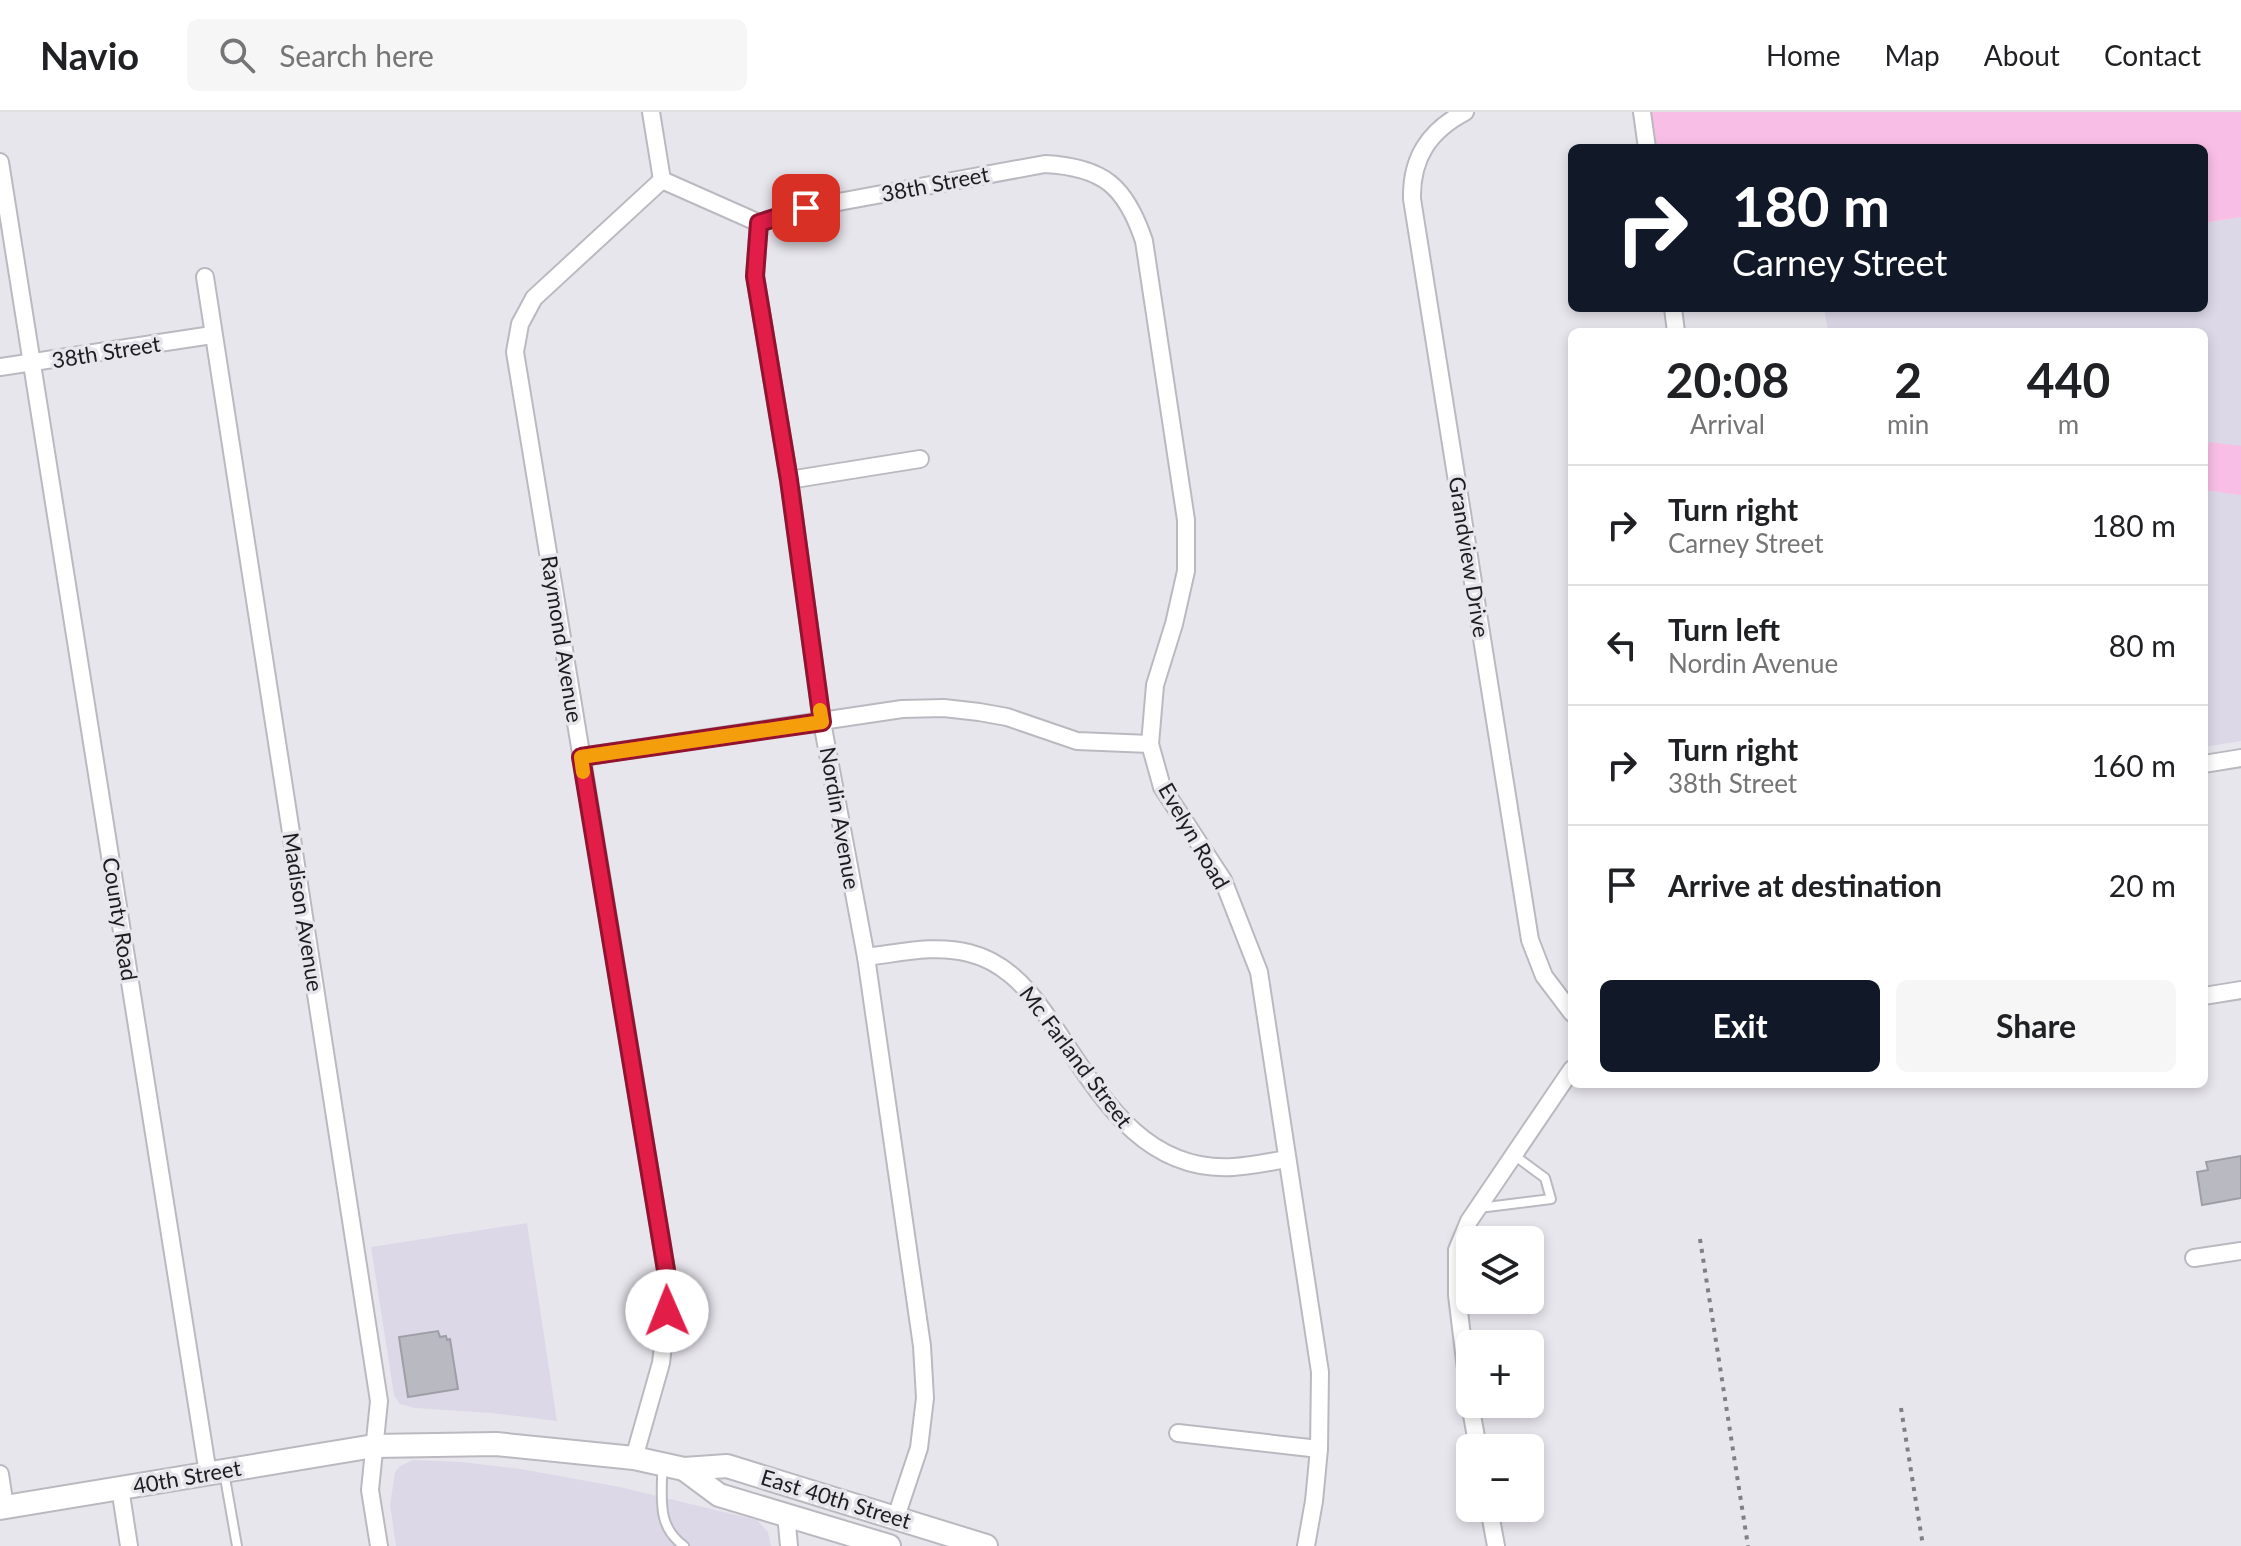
<!DOCTYPE html>
<html lang="en">
<head>
<meta charset="utf-8">
<style>
  :root { --surface:#fff; --page:#f6f6f6; --text:#202124; --muted:#757577; --line:#e0e0e0; --accent:#111827 }
  body { margin:0; font-family:Lato,sans-serif; background:var(--page); color:var(--text); height:100vh; display:flex; flex-direction:column; font-size:30px; white-space:nowrap }
  * { box-sizing:border-box; margin:0 }
  p { font-size:26px; color:var(--muted) }
  .icon { flex:none; width:44px; height:44px; fill:none; stroke:currentColor; stroke-width:2; stroke-linecap:round; stroke-linejoin:round }
  .map { position:relative; flex:1; overflow:hidden }
  .side { position:absolute; left:1568px; top:216px; width:640px; height:760px; display:flex; flex-direction:column; background:var(--surface); border-radius:12px; box-shadow:0 4px 12px #0003 }
  .side>* { flex:none }
  .top-card { position:absolute; left:1568px; top:32px; width:640px; height:168px; border-radius:12px; box-shadow:0 4px 12px #0003; background:#111827; color:#fff; overflow:hidden }
  .fabs { position:absolute; left:1456px; top:1114px; display:grid; gap:16px }
  .fabs a { display:grid; place-items:center; width:88px; height:88px; border-radius:12px; background:var(--surface); box-shadow:0 4px 12px #0003; font-size:40px }
  .pin { position:absolute; display:grid; place-items:center; width:68px; height:68px; color:#fff; margin:-34px; border-radius:16px; box-shadow:0 4px 12px #0006 }
  .me { position:absolute; width:88px; margin:-44px; rotate:359deg; stroke-linejoin:round; filter:drop-shadow(0 0 6px #0008) }
  .turn { display:flex; align-items:center; gap:28px; height:168px; padding:0 32px; font-size:36px }
  .turn .icon { width:104px; height:104px; stroke-width:2.5 }
  .turn b { display:block; font-size:56px; line-height:68px }
  .eta { display:flex; justify-content:space-evenly; align-items:center; height:136px; text-align:center }
  .eta b { font-size:48px; font-weight:700; line-height:56px }
  .button { display:flex; gap:16px; margin-top:auto; padding:16px 32px }
  .button a { flex:1; height:92px; border-radius:12px; background:var(--accent); color:#fff; font-size:32px; font-weight:700; line-height:92px; text-align:center }
  .button a+a { background:var(--page); color:var(--text) }
  ul { padding:0; list-style:none }
  li { display:flex; align-items:center; gap:24px; height:120px; padding:0 32px; border-top:2px solid var(--line) }
  li div { flex:1 }
  li b { display:block; font-size:30px }
  li em { font-style:normal }
  header { display:flex; align-items:center; gap:48px; box-sizing:border-box; height:112px; padding:0 40px; background:var(--surface); border-bottom:2px solid var(--line) }
  header strong { font-size:38px }
  nav { display:flex; gap:44px; margin-inline-start:auto; font-size:28px }
  .search { width:560px; height:72px; background:var(--page); display:flex; align-items:center; gap:20px; box-sizing:border-box; padding:0 28px; border-radius:12px; color:var(--muted); font-size:30px }
  .map>svg:first-child { display:block }
  .built { fill:#ddd8e7 }
  .green { fill:#f9bee5 }
  .building { fill:#b9bac1; stroke:#9e9fa6; stroke-width:2 }
  .lines { fill:none; stroke-linecap:round; stroke-linejoin:round }
  .service-casing { stroke:#bbb9c0; stroke-width:12 }
  .minor-casing { stroke:#bbb9c0; stroke-width:20 }
  .secondary-casing { stroke:#bbb9c0; stroke-width:26 }
  .path { stroke:#817f84; stroke-width:4; stroke-dasharray:4 6; stroke-linecap:butt }
  .service { stroke:#fff; stroke-width:8 }
  .minor { stroke:#fff; stroke-width:16 }
  .secondary { stroke:#fff; stroke-width:22 }
  .route-casing { stroke:#92132f; stroke-width:20 }
  .route { stroke:#e11d48; stroke-width:14 }
  .slow { stroke:#f59e0b; stroke-width:14 }
  .labels { text-anchor:middle; stroke-width:7; stroke-linejoin:round; paint-order:stroke }
  .street-label { font-size:22px; fill:#1d1c1f; stroke:#e8e6ed }
</style>
</head>
<body>
<header>
<strong>Navio</strong>
<div class="search"><svg class="icon" aria-label="search" viewBox="0 0 24 24"><circle cx="10" cy="10" r="6"/><path d="M15 15l6 6"/></svg>Search here</div>
<nav><a>Home</a><a>Map</a><a>About</a><a>Contact</a></nav>
</header>
<div class="map">
<svg width="2241" height="1434" viewBox="0 0 2241 1434">
  <rect width="100%" height="100%" fill="#e8e6ed"/>
  <g class="built">
    <polygon points="2241,105 2241,629 2204,635 2204,220 1828,220 1824,196 2204,196 2204,111"/>
    <polygon points="527,1111 557,1309 491,1301 414,1296 400,1292 394,1283 371,1135"/>
    <polygon points="413,1348 462,1350 521,1357 620,1375 757,1408 768,1420 771,1434 396,1434 390,1393 395,1360 400,1354"/>
  </g>
  <g class="green">
    <polygon points="1651,0 2241,0 2241,105 2204,111 2204,36 1656,36"/>
    <polygon points="2209,330 2241,334 2241,383 2204,378"/>
  </g>
  <g class="building">
    <polygon points="2241,1044 2241,1086 2202,1093 2197,1060 2208,1058 2206,1050"/>
    <polygon points="438,1219 440,1225 446,1224 447,1228 450,1227 458,1277 408,1285 399,1225"/>
  </g>
  <g class="lines">
    <defs>
      <g id="service">
        <polyline points="1479,1096 1551,1087 1545,1066 1514,1043"/>
        <path d="M 662,1353 C 663,1385 655,1413 684,1434"/>
        <polyline points="224,1360 237,1434"/>
      </g>
      <g id="minor">
        <polyline points="651,0 662,68"/>
        <path d="M 1465,0 C 1429,19 1411,46 1412,87 L 1530,828 L 1544,864 L 1572,901"/>
        <polyline points="1642,0 1647,36"/>
        <polyline points="0,50 208,1362"/>
        <polyline points="662,68 759,111 755,164 789,368 822,610 866,845 922,1234 925,1286 919,1336 896,1405"/>
        <path d="M 759,111 L 806,96 L 1045,52 C 1104,55 1126,75 1144,129 L 1186,408 L 1186,459 L 1174,512 L 1155,573 L 1150,632 L 1162,675 L 1223,768 L 1259,860 L 1320,1260 L 1319,1337 L 1314,1389 L 1306,1434"/>
        <polyline points="205,165 379,1289 370,1378 379,1434"/>
        <polyline points="1673,196 1676,220"/>
        <polyline points="0,255 212,223"/>
        <polyline points="789,368 920,347"/>
        <polyline points="581,645 902,597 944,596 979,600 1007,605 1077,629 1150,632"/>
        <polyline points="2204,652 2241,646"/>
        <path d="M 866,845 C 900,841 935,832 969,841 C 1002,849 1025,873 1044,900 C 1092,968 1135,1061 1233,1055 C 1251,1054 1269,1050 1287,1047"/>
        <polyline points="2204,884 2241,878"/>
        <polyline points="2194,1146 2241,1139"/>
        <polyline points="1470,1290 1457,1183 1457,1138 1469,1109 1572,957"/>
        <polyline points="1470,1292 1478,1336"/>
        <polyline points="1178,1321 1319,1337"/>
        <polyline points="634,1346 661,1251 667,1199 666,1158 515,240 520,212 534,186 662,68"/>
        <polyline points="0,1362 5,1395"/>
        <polyline points="120,1376 129,1434"/>
        <polyline points="1489,1396 1496,1434"/>
        <polyline points="786,1402 789,1434"/>
      </g>
      <g id="secondary">
        <polyline points="684,1357 719,1383 889,1434"/>
        <polyline points="0,1396 374,1334 496,1332 634,1346 684,1357 727,1354 986,1434"/>
      </g>
    </defs>
    <use href="#service" class="service-casing"/>
    <use href="#minor" class="minor-casing"/>
    <use href="#secondary" class="secondary-casing"/>
    <g class="path">
      <polyline points="1700,1127 1748,1434"/>
      <polyline points="1901,1296 1923,1434"/>
    </g>
    <use href="#service" class="service"/>
    <use href="#minor" class="minor"/>
    <use href="#secondary" class="secondary"/>
  </g>
  <g class="lines">
    <defs>
      <polyline id="route" points="667,1199 666,1158 581,645 822,610 789,368 755,164 759,111 806,96"/>
    </defs>
    <use href="#route" class="route-casing"/>
    <use href="#route" class="route"/>
    <polyline class="slow" points="583,660 581,645 822,610 820,598"/>
  </g>
  <g class="labels">
    <g class="street-label">
      <text transform="translate(935 72) rotate(-11)" y="8">38th Street</text>
      <text transform="translate(106 240) rotate(-9)" y="8">38th Street</text>
      <text transform="translate(1469 445) rotate(81)" y="8">Grandview Drive</text>
      <text transform="translate(562 527) rotate(81)" y="8">Raymond Avenue</text>
      <text transform="translate(840 706) rotate(80)" y="8">Nordin Avenue</text>
      <text transform="translate(1194 724) rotate(60)" y="8">Evelyn Road</text>
      <text transform="translate(303 800) rotate(81)" y="8">Madison Avenue</text>
      <text transform="translate(120 807) rotate(81)" y="8">County Road</text>
      <text transform="translate(1076 945) rotate(53)" y="8">Mc Farland Street</text>
      <text transform="translate(187 1365) rotate(-10)" y="8">40th Street</text>
      <text transform="translate(836 1387) rotate(17)" y="8">East 40th Street</text>
    </g>
  </g>
</svg>
<div class="fabs">
<a><svg class="icon" aria-label="layers" viewBox="0 0 24 24"><path d="M12 4l9 5-9 5-9-5zM3 14l9 5 9-5"/></svg></a>
<a>+</a>
<a>−</a>
</div>
<div class="pin" style="left:806px;top:96px;background:#d93025"><svg class="icon" aria-label="arrive" viewBox="0 0 24 24"><path d="M6 21V4h12l-3 4 3 4H6"/></svg></div>
<svg class="me" style="left:667px;top:1199px" viewBox="-20 -20 40 40"><circle r="19" fill="#fff"/><path d="M0-13L10 11 0 6-10 11z" fill="#e11d48"/></svg>
<div class="top-card">
<div class="turn"><svg class="icon" aria-label="right" viewBox="0 0 24 24"><path d="M7 20v-9h11M14 6l5 5-5 5"/></svg><div><b>180 m</b>Carney Street</div></div>
</div>
<section class="side">
<div class="eta">
<div><b>20:08</b><p>Arrival</p></div>
<div><b>2</b><p>min</p></div>
<div><b>440</b><p>m</p></div>
</div>
<ul>
<li><svg class="icon" aria-label="right" viewBox="0 0 24 24"><path d="M7 20v-9h11M14 6l5 5-5 5"/></svg><div><b>Turn right</b><p>Carney Street</p></div><em>180 m</em></li>
<li><svg class="icon" aria-label="left" viewBox="0 0 24 24"><path d="M17 20v-9H6M10 6l-5 5 5 5"/></svg><div><b>Turn left</b><p>Nordin Avenue</p></div><em>80 m</em></li>
<li><svg class="icon" aria-label="right" viewBox="0 0 24 24"><path d="M7 20v-9h11M14 6l5 5-5 5"/></svg><div><b>Turn right</b><p>38th Street</p></div><em>160 m</em></li>
<li><svg class="icon" aria-label="arrive" viewBox="0 0 24 24"><path d="M6 21V4h12l-3 4 3 4H6"/></svg><div><b>Arrive at destination</b></div><em>20 m</em></li>
</ul>
<div class="button"><a>Exit</a><a>Share</a></div>
</section>
</div>
</body>
</html>
